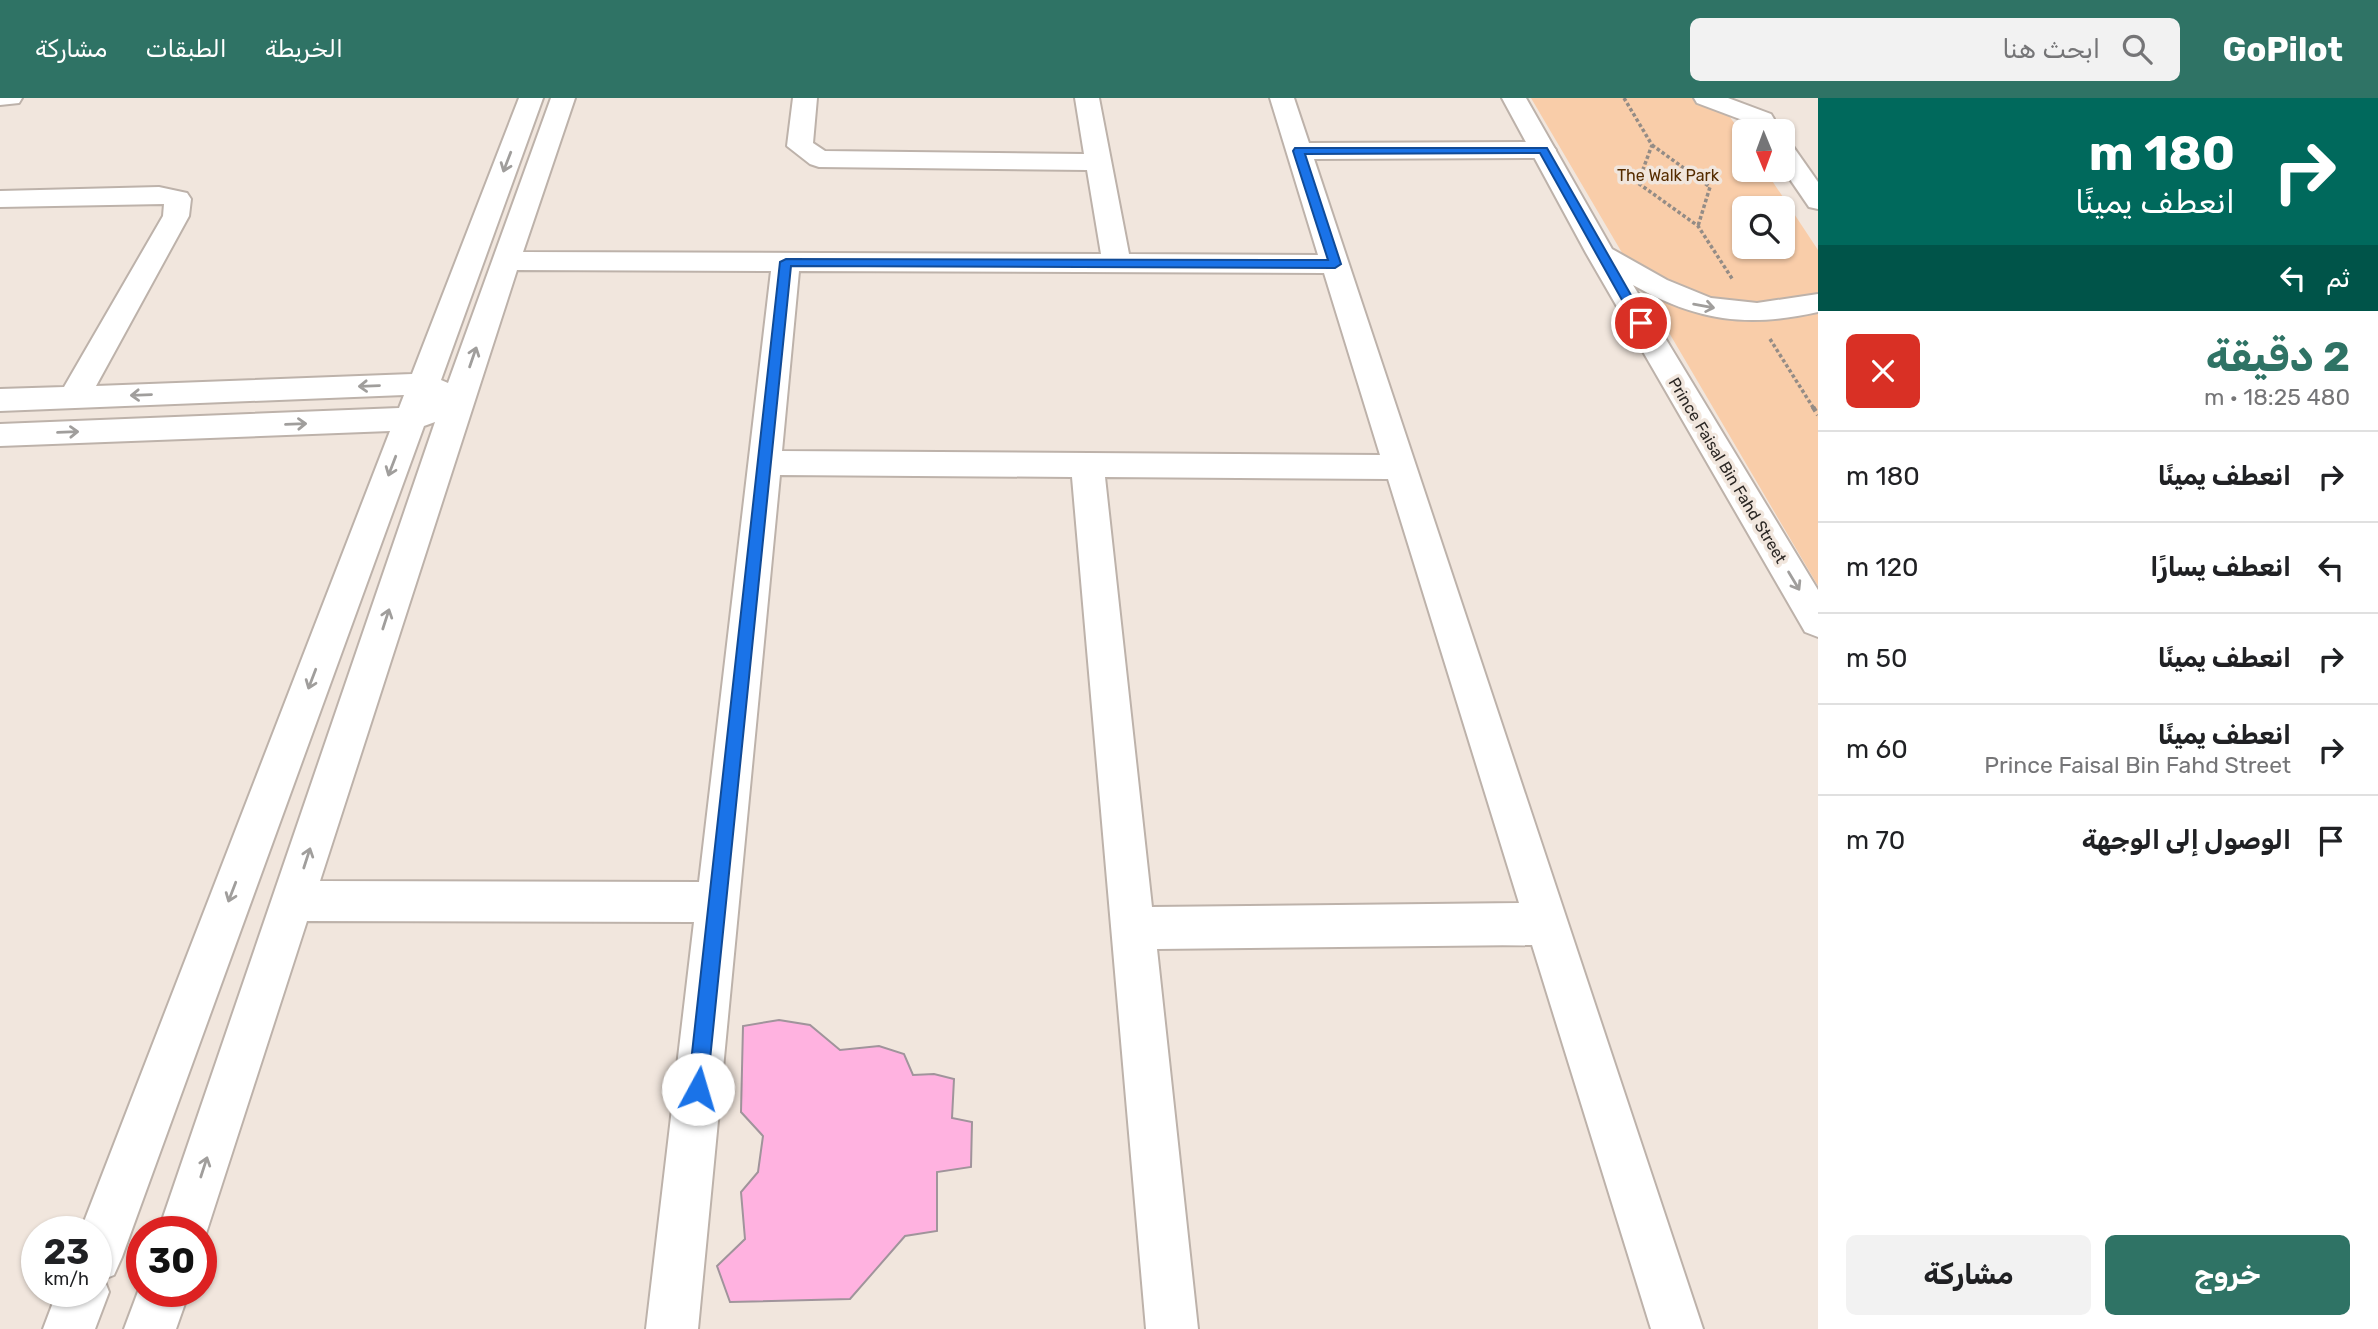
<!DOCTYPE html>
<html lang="ar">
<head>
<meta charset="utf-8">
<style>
  :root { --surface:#fff; --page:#f2f2f2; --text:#202124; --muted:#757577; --line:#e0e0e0; --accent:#2f7365 }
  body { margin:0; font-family:Rubik,"Noto Naskh Arabic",sans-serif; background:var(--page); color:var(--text); direction:rtl; height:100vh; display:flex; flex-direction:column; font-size:26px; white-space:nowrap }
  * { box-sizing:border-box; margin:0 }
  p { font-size:23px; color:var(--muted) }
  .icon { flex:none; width:38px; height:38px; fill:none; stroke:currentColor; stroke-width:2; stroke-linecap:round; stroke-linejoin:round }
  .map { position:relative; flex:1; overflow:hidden; direction:ltr }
  .sheet { display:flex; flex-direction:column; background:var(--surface); width:560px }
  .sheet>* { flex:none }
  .banner { background:#00695c; color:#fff; overflow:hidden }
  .needle { width:46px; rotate:179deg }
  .buttons { position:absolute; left:1732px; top:21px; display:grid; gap:14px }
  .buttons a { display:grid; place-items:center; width:63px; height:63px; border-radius:10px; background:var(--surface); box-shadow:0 2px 5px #0004; font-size:35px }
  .speed { position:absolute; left:21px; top:1118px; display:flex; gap:14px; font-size:35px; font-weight:700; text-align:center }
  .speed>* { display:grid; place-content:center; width:91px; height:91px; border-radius:50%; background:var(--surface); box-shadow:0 2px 5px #0004; line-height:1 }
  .speed small { font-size:18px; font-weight:400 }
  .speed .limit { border:10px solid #d22; background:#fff; color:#111 }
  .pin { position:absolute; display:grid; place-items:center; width:60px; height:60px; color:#fff; margin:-30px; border:4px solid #fff; border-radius:50%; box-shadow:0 2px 7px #0007 }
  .me { position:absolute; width:77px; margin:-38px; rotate:6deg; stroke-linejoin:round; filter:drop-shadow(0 0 5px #0008) }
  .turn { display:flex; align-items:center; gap:24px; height:147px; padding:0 28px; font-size:32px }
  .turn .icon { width:91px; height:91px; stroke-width:2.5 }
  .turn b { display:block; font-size:49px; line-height:60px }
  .then { display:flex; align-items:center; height:66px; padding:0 28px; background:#0003; gap:14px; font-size:26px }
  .round { display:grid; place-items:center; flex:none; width:74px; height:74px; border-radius:10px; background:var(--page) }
  .summary { display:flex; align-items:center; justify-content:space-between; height:119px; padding:0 28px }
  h1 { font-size:42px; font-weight:700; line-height:52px; color:var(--accent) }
  .primary-button { display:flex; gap:14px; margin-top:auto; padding:14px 28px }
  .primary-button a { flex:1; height:80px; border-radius:10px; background:var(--accent); color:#fff; font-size:28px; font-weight:700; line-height:80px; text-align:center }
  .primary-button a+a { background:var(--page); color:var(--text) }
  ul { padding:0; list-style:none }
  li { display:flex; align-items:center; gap:21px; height:91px; padding:0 28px; border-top:2px solid var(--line) }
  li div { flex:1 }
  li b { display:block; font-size:26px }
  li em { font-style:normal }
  header { display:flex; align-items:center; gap:42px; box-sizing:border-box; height:98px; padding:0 35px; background:var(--accent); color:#fff }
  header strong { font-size:33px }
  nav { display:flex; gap:38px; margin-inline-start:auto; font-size:24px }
  .search { width:490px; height:63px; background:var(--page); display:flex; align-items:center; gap:18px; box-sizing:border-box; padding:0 24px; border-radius:10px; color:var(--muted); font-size:26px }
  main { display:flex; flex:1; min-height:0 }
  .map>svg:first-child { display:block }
  .green { fill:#f9cda9; fill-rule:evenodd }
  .building { fill:#ffb2e0; stroke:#a0949b; stroke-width:2 }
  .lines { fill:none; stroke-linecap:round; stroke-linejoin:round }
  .minor-casing { stroke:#bdb2aa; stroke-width:4 }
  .major-casing { stroke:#bdb2aa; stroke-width:4 }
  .path-far1 { stroke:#948c86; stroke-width:3.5; stroke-dasharray:3.5 2.5; stroke-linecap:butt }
  .path { stroke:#948c86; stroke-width:4.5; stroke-dasharray:5 3.5; stroke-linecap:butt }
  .minor { fill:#fff; fill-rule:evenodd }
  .major { fill:#fff; fill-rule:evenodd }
  .oneway { stroke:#a09e9c }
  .route { fill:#1a73e8; stroke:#114b97; stroke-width:2 }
  .labels { text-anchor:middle; stroke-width:7; stroke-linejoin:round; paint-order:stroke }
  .far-park-label { font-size:16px; fill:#552c00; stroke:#f1e6dd }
  .far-street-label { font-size:16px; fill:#2b2724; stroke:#f1e6dd }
</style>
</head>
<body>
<header>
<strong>GoPilot</strong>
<div class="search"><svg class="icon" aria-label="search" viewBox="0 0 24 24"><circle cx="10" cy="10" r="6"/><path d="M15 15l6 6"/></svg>ابحث هنا</div>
<nav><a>الخريطة</a><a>الطبقات</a><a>مشاركة</a></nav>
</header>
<main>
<section class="sheet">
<div class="banner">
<div class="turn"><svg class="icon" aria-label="right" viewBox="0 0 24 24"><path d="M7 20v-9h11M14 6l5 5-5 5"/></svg><div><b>180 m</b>انعطف يمينًا</div></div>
<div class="then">ثم<svg class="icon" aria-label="left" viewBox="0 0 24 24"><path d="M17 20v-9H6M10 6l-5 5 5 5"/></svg></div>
</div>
<div class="summary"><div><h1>2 دقيقة</h1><p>480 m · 18:25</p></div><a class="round" style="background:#d93025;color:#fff"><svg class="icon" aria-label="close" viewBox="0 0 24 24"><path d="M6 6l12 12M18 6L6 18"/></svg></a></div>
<ul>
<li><svg class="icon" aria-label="right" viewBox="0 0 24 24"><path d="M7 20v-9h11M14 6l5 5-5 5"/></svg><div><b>انعطف يمينًا</b></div><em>180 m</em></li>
<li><svg class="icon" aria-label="left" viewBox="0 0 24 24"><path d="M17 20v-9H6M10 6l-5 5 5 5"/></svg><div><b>انعطف يسارًا</b></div><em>120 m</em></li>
<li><svg class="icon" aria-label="right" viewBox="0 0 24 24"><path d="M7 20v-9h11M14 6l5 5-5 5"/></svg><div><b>انعطف يمينًا</b></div><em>50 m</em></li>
<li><svg class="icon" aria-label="right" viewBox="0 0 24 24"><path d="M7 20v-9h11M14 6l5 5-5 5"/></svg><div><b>انعطف يمينًا</b><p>Prince Faisal Bin Fahd Street</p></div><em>60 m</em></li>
<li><svg class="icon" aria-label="arrive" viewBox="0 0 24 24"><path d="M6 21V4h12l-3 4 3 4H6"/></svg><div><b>الوصول إلى الوجهة</b></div><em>70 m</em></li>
</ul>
<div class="primary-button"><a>خروج</a><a>مشاركة</a></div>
</section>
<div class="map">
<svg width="1818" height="1231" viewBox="0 0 1818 1231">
  <rect width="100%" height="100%" fill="#f1e6dd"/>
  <path class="green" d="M 1531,0 L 1717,0 L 1745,41 L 1745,72 L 1765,72 L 1818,152 L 1818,488 ZM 1745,110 L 1783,110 L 1783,149 L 1745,149 Z"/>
  <polygon class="building" points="779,922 810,927 840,952 879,948 904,956 913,977 934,976 954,981 952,1020 972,1024 971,1069 937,1074 937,1133 905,1138 850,1201 730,1204 717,1168 745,1141 741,1094 758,1074 763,1038 741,1014 743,928"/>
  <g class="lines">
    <defs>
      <g id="minor">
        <polygon points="0,0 22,0 19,5 0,7"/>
        <path d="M 519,0 L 543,0 L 441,282 L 448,285 L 551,0 L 575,0 L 523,154 L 1101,156 L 1087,72 L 819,69 L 810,66 L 787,48 L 793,0 L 817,0 L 813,45 L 825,53 L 1084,56 L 1075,0 L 1099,0 L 1129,156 L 1318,157 L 1270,0 L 1294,0 L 1309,45 L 1543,44 L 1552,47 L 1556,52 L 1552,57 L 1543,60 L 1314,61 L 1703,1231 L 1651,1231 L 1532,847 L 1157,851 L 1198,1231 L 1146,1231 L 1072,379 L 780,377 L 698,1231 L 646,1231 L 694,824 L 307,823 L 201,1151 L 201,1134 L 158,1134 L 435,324 L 424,328 L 122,1159 L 114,1177 L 104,1181 L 109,1194 L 95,1231 L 43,1231 L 57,1194 L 96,1194 L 96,1134 L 80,1134 L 390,333 L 0,348 L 0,326 L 399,310 L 404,297 L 0,313 L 0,291 L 64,289 L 163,118 L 164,106 L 0,109 L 0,93 L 159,89 L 187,95 L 191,101 L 189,118 L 96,288 L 412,276 ZM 517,172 L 771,173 L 699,784 L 320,783 ZM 799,173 L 1324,175 L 1380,357 L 782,353 ZM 1105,379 L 1388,381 L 1519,805 L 1152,809 Z"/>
        <polygon points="142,1183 142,1194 189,1194 176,1231 124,1231"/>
      </g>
      <g id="major">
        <path d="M 1502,0 L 1526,0 L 1612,151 L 1667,182 L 1711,200 L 1757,205 L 1818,196 L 1818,214 C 1747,230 1697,223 1633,187 L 1818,492 L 1818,539 L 1805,534 L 1586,155 Z"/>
        <polygon points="1694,0 1728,0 1771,16 1774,21 1771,26 1762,28 1753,26 1697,5"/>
        <polygon points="1783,44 1792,47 1818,84 1818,111 1809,109 1783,71"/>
      </g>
    </defs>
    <use href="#minor" class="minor-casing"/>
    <use href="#major" class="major-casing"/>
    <g class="path-far1">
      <polyline points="1624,0 1652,47 1638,85 1698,128 1733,182"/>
      <polyline points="1652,47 1710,89 1698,128"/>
      <polyline points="1770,241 1814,311"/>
    </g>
    <polyline class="path" points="1813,309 1818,317"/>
    <use href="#minor" class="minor"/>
    <use href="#major" class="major"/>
  </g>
  <defs><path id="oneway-shaft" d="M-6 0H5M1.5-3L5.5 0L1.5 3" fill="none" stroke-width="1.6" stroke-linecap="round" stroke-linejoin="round" transform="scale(1.75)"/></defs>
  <g class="oneway">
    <use href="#oneway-shaft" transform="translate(507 64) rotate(111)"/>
    <use href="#oneway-shaft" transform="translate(1704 208) rotate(10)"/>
    <use href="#oneway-shaft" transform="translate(473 259) rotate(-71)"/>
    <use href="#oneway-shaft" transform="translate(369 288) rotate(178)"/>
    <use href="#oneway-shaft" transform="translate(141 297) rotate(178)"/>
    <use href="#oneway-shaft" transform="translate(296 326) rotate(-2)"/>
    <use href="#oneway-shaft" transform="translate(68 334) rotate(-2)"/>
    <use href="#oneway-shaft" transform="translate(392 368) rotate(111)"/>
    <use href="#oneway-shaft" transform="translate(1794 483) rotate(59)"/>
    <use href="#oneway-shaft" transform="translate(386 521) rotate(-72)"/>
    <use href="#oneway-shaft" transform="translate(312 581) rotate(111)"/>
    <use href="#oneway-shaft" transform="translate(307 760) rotate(-72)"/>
    <use href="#oneway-shaft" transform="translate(232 794) rotate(111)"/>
    <use href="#oneway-shaft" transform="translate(204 1069) rotate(-72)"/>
  </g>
  <polygon class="route" points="1295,50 1547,50 1647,225 1645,227 1636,227 1540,55 1305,56 1341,166 1335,170 791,168 707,991 704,998 698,1001 691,998 688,991 780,164 786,161 1328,162 1293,53"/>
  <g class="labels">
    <g class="far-park-label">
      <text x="1668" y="83">The Walk Park</text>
    </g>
    <g class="far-street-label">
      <text transform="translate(1728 372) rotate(59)" y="6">Prince Faisal Bin Fahd Street</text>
    </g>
  </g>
</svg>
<div class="buttons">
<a><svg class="needle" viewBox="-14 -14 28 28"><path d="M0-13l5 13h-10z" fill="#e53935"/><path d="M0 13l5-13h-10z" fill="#757577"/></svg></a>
<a><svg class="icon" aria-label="search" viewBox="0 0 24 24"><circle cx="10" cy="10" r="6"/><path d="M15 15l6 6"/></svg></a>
</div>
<div class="speed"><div>23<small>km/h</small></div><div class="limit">30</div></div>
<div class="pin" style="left:1641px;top:225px;background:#d93025"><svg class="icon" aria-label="arrive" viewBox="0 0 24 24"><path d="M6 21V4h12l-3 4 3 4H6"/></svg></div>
<svg class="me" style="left:698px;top:991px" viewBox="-20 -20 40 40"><circle r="19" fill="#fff"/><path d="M0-13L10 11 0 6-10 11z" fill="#1a73e8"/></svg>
</div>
</main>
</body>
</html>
